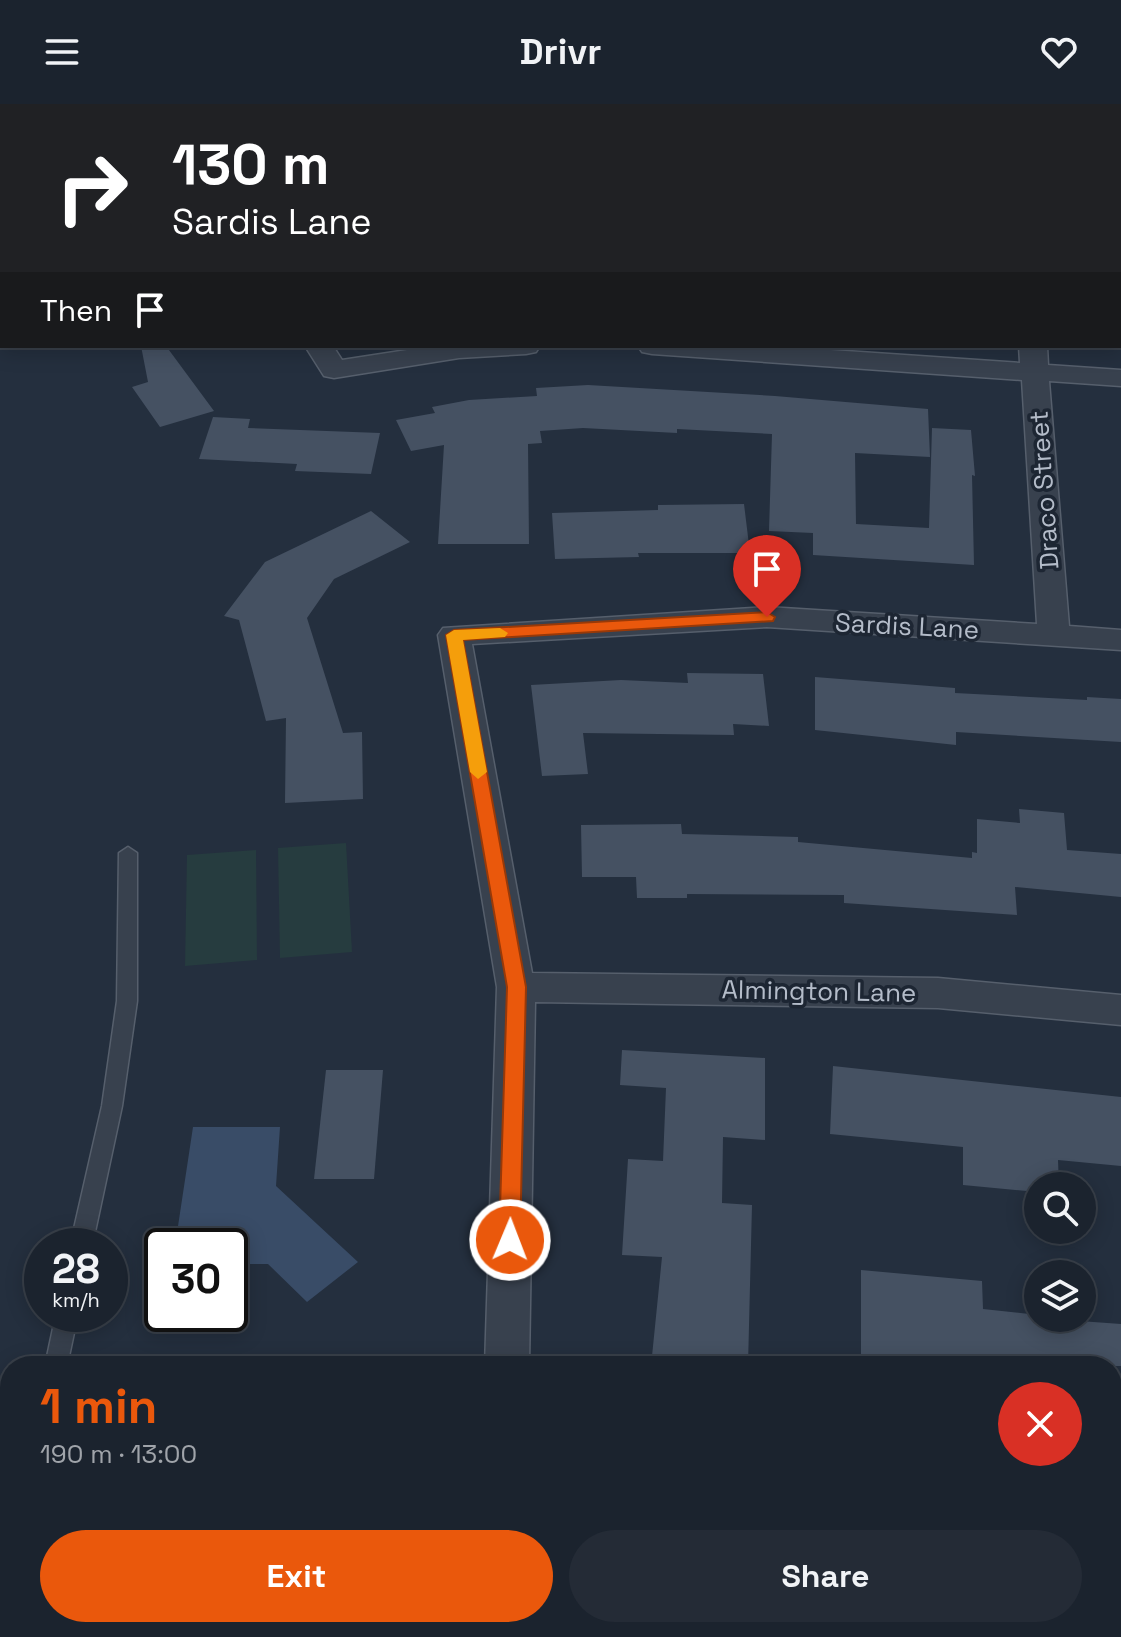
<!DOCTYPE html>
<html lang="en">
<head>
<meta charset="utf-8">
<style>
  :root { --surface:#1b232e; --page:#242b36; --text:#f1f3f6; --muted:#a0a4aa; --line:#39404a; --accent:#ea580c }
  body { margin:0; font-family:"Space Grotesk",sans-serif; background:var(--page); color:var(--text); height:100vh; display:flex; flex-direction:column; font-size:30px; white-space:nowrap }
  * { box-sizing:border-box; margin:0 }
  p { font-size:26px; color:var(--muted) }
  .icon { flex:none; width:44px; height:44px; fill:none; stroke:currentColor; stroke-width:2; stroke-linecap:round; stroke-linejoin:round }
  .map { position:relative; flex:1; overflow:hidden }
  .side { position:absolute; left:0px; top:1252px; width:1122px; height:282px; display:flex; flex-direction:column; background:var(--surface); border-radius:32px 32px 0 0; box-shadow:0 4px 20px #0003,0 0 0 2px var(--line) }
  .side>* { flex:none }
  .hud { position:absolute; left:0px; top:0px; width:1122px; height:244px; box-shadow:0 4px 20px #0003,0 0 0 2px var(--line); background:#202124; color:#fff; overflow:hidden }
  .fabs { position:absolute; left:1024px; top:1068px; display:grid; gap:16px }
  .fabs a { display:grid; place-items:center; width:72px; height:72px; border-radius:50%; background:var(--surface); box-shadow:0 4px 20px #0003,0 0 0 2px var(--line); font-size:40px }
  .speed { position:absolute; left:24px; top:1124px; display:flex; gap:16px; font-size:40px; font-weight:700; text-align:center }
  .speed>* { display:grid; place-content:center; width:104px; height:104px; border-radius:50%; background:var(--surface); box-shadow:0 4px 20px #0003,0 0 0 2px var(--line); line-height:1 }
  .speed small { font-size:20px; font-weight:400 }
  .speed .limit { border:4px solid #111; border-radius:12px; background:#fff; color:#111 }
  .pin { position:absolute; display:grid; place-items:center; width:68px; height:68px; color:#fff; margin:-82px -34px; border-radius:50% 50% 50% 0; rotate:-45deg; box-shadow:0 0 8px #0007 }
  .pin .icon { rotate:45deg }
  .me { position:absolute; width:88px; margin:-44px; rotate:1deg; stroke-linejoin:round; filter:drop-shadow(0 0 6px #0008) }
  .turn { display:flex; align-items:center; gap:28px; height:168px; padding:0 40px; font-size:36px }
  .turn .icon { width:104px; height:104px; stroke-width:2.5 }
  .turn b { display:block; font-size:56px; line-height:68px }
  .then { display:flex; align-items:center; height:76px; padding:0 40px; background:#0003; gap:16px; font-size:30px }
  .round { display:grid; place-items:center; flex:none; width:84px; height:84px; border-radius:42px; background:var(--page) }
  .head { display:flex; align-items:center; justify-content:space-between; height:136px; padding:0 40px }
  h1 { font-size:48px; font-weight:700; line-height:60px; color:var(--accent) }
  .cta { display:flex; gap:16px; margin-top:auto; padding:16px 40px }
  .cta a { flex:1; height:92px; border-radius:48px; background:var(--accent); color:#fff; font-size:32px; font-weight:700; line-height:92px; text-align:center }
  .cta a+a { background:var(--page); color:var(--text) }
  header { display:flex; justify-content:space-between; align-items:center; height:104px; padding:0 40px; background:var(--surface); font-size:36px; font-weight:700 }
  .map>svg:first-child { display:block }
  .green { fill:#263c3f }
  .water { fill:#394c67 }
  .building { fill:#455162 }
  .lines { fill:none; stroke-linecap:round; stroke-linejoin:round }
  .lane-casing { stroke:#565f6c; stroke-width:3 }
  .street-casing { stroke:#565f6c; stroke-width:3 }
  .secondary-casing { stroke:#565f6c; stroke-width:3 }
  .lane { fill:#38414e; fill-rule:evenodd }
  .street { fill:#38414e; fill-rule:evenodd }
  .secondary { fill:#465061; fill-rule:evenodd }
  .route { fill:#ea580c; stroke:#983908; stroke-width:2 }
  .slow { fill:#f59e0b }
  .labels { text-anchor:middle; stroke-width:7; stroke-linejoin:round; paint-order:stroke }
  .street-label { font-size:26px; fill:#b4bcc9; stroke:#1d2633 }
</style>
</head>
<body>
<header><svg class="icon" aria-label="menu" viewBox="0 0 24 24"><path d="M4 6h16M4 12h16M4 18h16"/></svg>Drivr<svg class="icon" aria-label="heart" viewBox="0 0 24 24"><path d="M12 20l-8-8c-3-5 5-10 8-4 3-6 11-1 8 4z"/></svg></header>
<div class="map">
<svg width="1121" height="1533" viewBox="0 0 1121 1533">
  <rect width="100%" height="100%" fill="#242f3e"/>
  <g class="green">
    <polygon points="346,739 352,848 280,854 278,744"/>
    <polygon points="256,746 257,856 185,862 187,751"/>
  </g>
  <polygon class="water" points="193,1023 280,1023 276,1082 358,1158 307,1198 268,1160 230,1160 230,1142 175,1142"/>
  <g class="building">
    <polygon points="141,242 166,242 214,307 160,323 132,283 148,278"/>
    <polygon points="588,281 775,292 928,305 930,353 855,349 856,420 929,424 932,324 971,326 975,372 972,371 974,461 813,451 813,429 769,427 772,330 677,325 677,329 583,324 540,327 542,339 528,340 529,440 438,440 444,341 411,347 396,316 435,309 432,303 469,296 537,292 536,284"/>
    <polygon points="213,313 250,315 248,324 380,329 371,370 295,367 297,360 199,355"/>
    <polygon points="744,400 750,449 638,449 639,453 555,455 552,409 658,406 658,401"/>
    <polygon points="371,407 410,438 334,475 307,514 343,629 362,628 363,695 285,699 286,614 266,617 239,516 224,512 265,458"/>
    <polygon points="687,569 763,570 769,622 733,620 734,631 583,629 588,670 542,672 531,581 621,576 688,579"/>
    <polygon points="815,573 955,584 955,589 1087,596 1087,593 1121,595 1121,638 956,628 956,641 815,626"/>
    <polygon points="1019,705 1064,709 1067,746 1121,750 1121,793 1015,783 1017,811 844,799 844,791 687,790 687,794 637,794 636,773 582,773 581,721 681,720 682,730 798,733 798,738 972,754 972,748 977,749 977,715 1020,719"/>
    <polygon points="622,946 765,954 765,1036 723,1033 722,1099 752,1101 748,1262 651,1262 662,1153 622,1151 628,1055 663,1057 666,984 620,981"/>
    <polygon points="833,962 1121,993 1121,1062 1058,1056 1059,1082 1038,1082 1038,1088 963,1081 963,1043 830,1030"/>
    <polygon points="326,966 383,966 374,1075 314,1075"/>
    <polygon points="861,1166 982,1177 983,1205 1038,1211 1038,1214 1121,1220 1121,1262 861,1262"/>
  </g>
  <g class="lines">
    <defs>
      <g id="lane">
        <polygon points="128,743 137,749 137,897 122,1002 92,1142 70,1142 102,1002 117,897 119,749"/>
        <polygon points="56,1210 78,1210 67,1262 45,1262"/>
      </g>
      <g id="street">
        <polygon points="128,0 152,0 154,2 130,2"/>
        <rect x="1003" y="0" width="24" height="2"/>
        <rect x="1120" y="68" width="1" height="14"/>
        <polygon points="305,242 333,242 342,256 433,242 540,242 536,248 526,250 459,254 334,274 324,272"/>
        <polygon points="638,242 772,242 1020,259 1019,242 1047,242 1048,261 1121,266 1121,282 1049,277 1069,522 1121,526 1121,546 767,523 472,540 532,869 938,874 1121,891 1121,921 938,904 535,898 529,1262 485,1262 497,883 438,531 443,524 767,503 1037,520 1022,276 652,250 642,248"/>
        <polygon points="0,1293 10,1294 10,1336 0,1335"/>
        <polygon points="1112,1417 1121,1418 1121,1464 1112,1463"/>
      </g>
      <polygon id="secondary" points="10,1401 10,1486 0,1490 0,1405"/>
    </defs>
    <use href="#lane" class="lane-casing"/>
    <use href="#street" class="street-casing"/>
    <use href="#secondary" class="secondary-casing"/>
    <use href="#lane" class="lane"/>
    <use href="#street" class="street"/>
    <use href="#secondary" class="secondary"/>
  </g>
  <polygon class="route" points="767,508 775,513 773,517 463,536 526,883 520,1136 517,1142 510,1145 502,1142 499,1136 507,883 446,531 454,526"/>
  <polygon class="slow" points="500,524 508,529 505,533 463,536 487,668 478,675 470,668 446,531 454,526"/>
  <g class="labels">
    <g class="street-label">
      <text transform="translate(1044 386) rotate(-94)" y="9">Draco Street</text>
      <text transform="translate(907 522) rotate(3)" y="9">Sardis Lane</text>
      <text transform="translate(819 887) rotate(1)" y="9">Almington Lane</text>
    </g>
  </g>
</svg>
<div class="fabs">
<a><svg class="icon" aria-label="search" viewBox="0 0 24 24"><circle cx="10" cy="10" r="6"/><path d="M15 15l6 6"/></svg></a>
<a><svg class="icon" aria-label="layers" viewBox="0 0 24 24"><path d="M12 4l9 5-9 5-9-5zM3 14l9 5 9-5"/></svg></a>
</div>
<div class="speed"><div>28<small>km/h</small></div><div class="limit">30</div></div>
<div class="pin" style="left:767px;top:513px;background:#d93025"><svg class="icon" aria-label="arrive" viewBox="0 0 24 24"><path d="M6 21V4h12l-3 4 3 4H6"/></svg></div>
<svg class="me" style="left:510px;top:1136px" viewBox="-20 -20 40 40"><circle r="17" fill="#ea580c" stroke="#fff" stroke-width="3"/><path d="M0-11L8 9 0 5-8 9z" fill="#fff"/></svg>
<div class="hud">
<div class="turn"><svg class="icon" aria-label="right" viewBox="0 0 24 24"><path d="M7 20v-9h11M14 6l5 5-5 5"/></svg><div><b>130 m</b>Sardis Lane</div></div>
<div class="then">Then<svg class="icon" aria-label="arrive" viewBox="0 0 24 24"><path d="M6 21V4h12l-3 4 3 4H6"/></svg></div>
</div>
<section class="side">
<div class="head"><div><h1>1 min</h1><p>190 m · 13:00</p></div><a class="round" style="background:#d93025;color:#fff"><svg class="icon" aria-label="close" viewBox="0 0 24 24"><path d="M6 6l12 12M18 6L6 18"/></svg></a></div>
<div class="cta"><a>Exit</a><a>Share</a></div>
</section>
</div>
</body>
</html>
